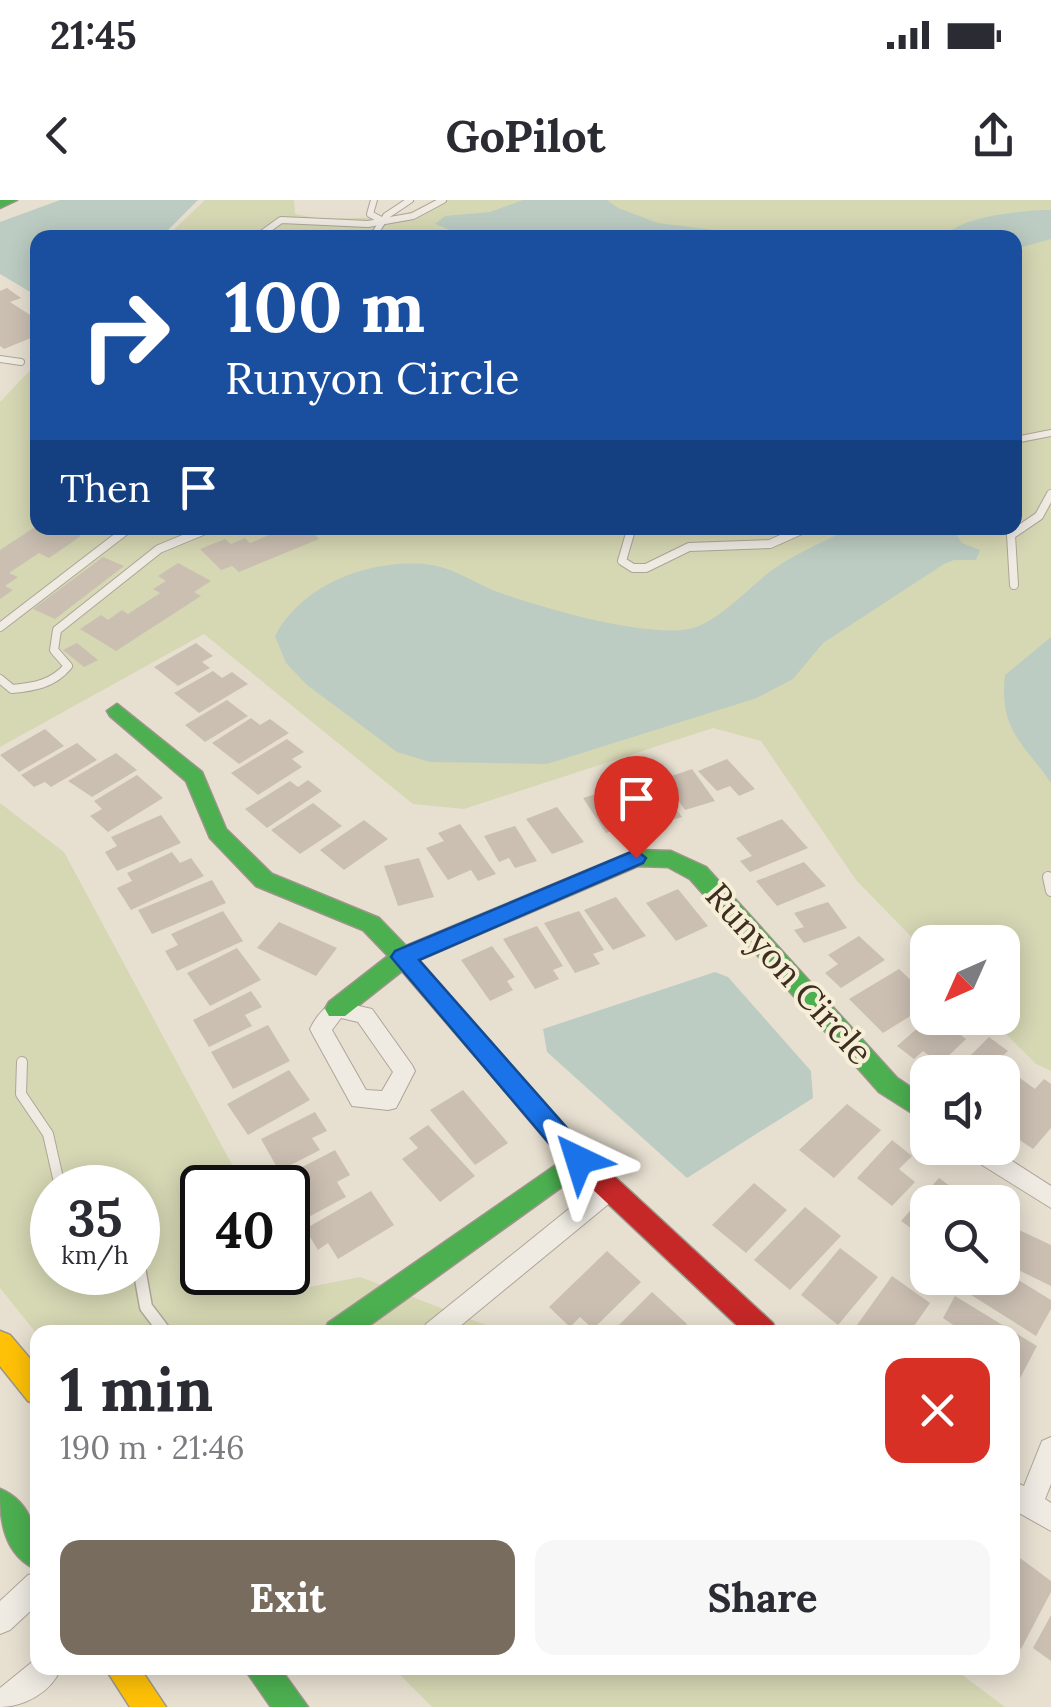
<!DOCTYPE html>
<html lang="en">
<head>
<meta charset="utf-8">
<style>
  :root { --surface:#fff; --page:#f7f7f7; --text:#2b2b33; --muted:#7c7c81; --accent:#786c5e }
  body { margin:0; font-family:Lora,serif; background:var(--page); color:var(--text); height:100vh; display:flex; flex-direction:column; font-size:38px; white-space:nowrap }
  * { box-sizing:border-box; margin:0 }
  p { font-size:32px; color:var(--muted) }
  .icon { flex:none; width:55px; height:55px; fill:none; stroke:currentColor; stroke-width:2; stroke-linecap:round; stroke-linejoin:round }
  .map { position:relative; flex:1; overflow:hidden }
  .details { position:absolute; left:30px; top:1125px; width:990px; height:350px; display:flex; flex-direction:column; background:var(--surface); border-radius:20px; box-shadow:0 5px 25px #0003 }
  .details>* { flex:none }
  .top-card { position:absolute; left:30px; top:30px; width:992px; height:305px; border-radius:20px; box-shadow:0 5px 25px #0003; background:#1a4fa0; color:#fff; overflow:hidden }
  .needle { width:65px; rotate:225deg }
  .controls { position:absolute; left:910px; top:725px; display:grid; gap:20px }
  .controls a { display:grid; place-items:center; width:110px; height:110px; border-radius:20px; background:var(--surface); box-shadow:0 5px 25px #0003; font-size:50px }
  .speed { position:absolute; left:30px; top:965px; display:flex; gap:20px; font-size:50px; font-weight:700; text-align:center }
  .speed>* { display:grid; place-content:center; width:130px; height:130px; border-radius:50%; background:var(--surface); box-shadow:0 5px 25px #0003; line-height:1 }
  .speed small { font-size:25px; font-weight:400 }
  .speed .limit { border:5px solid #111; border-radius:15px; background:#fff; color:#111 }
  .pin { position:absolute; display:grid; place-items:center; width:85px; height:85px; color:#fff; margin:-102px -42px; border-radius:50% 50% 50% 0; rotate:-45deg; box-shadow:0 0 10px #0007 }
  .pin .icon { rotate:45deg }
  .me { position:absolute; width:110px; margin:-55px; rotate:319deg; stroke-linejoin:round; filter:drop-shadow(0 0 8px #0008) }
  .turn { display:flex; align-items:center; gap:35px; height:210px; padding:0 30px; font-size:45px }
  .turn .icon { width:130px; height:130px; stroke-width:2.5 }
  .turn b { display:block; font-size:70px; line-height:85px }
  .then { display:flex; align-items:center; height:95px; padding:0 30px; background:#0003; gap:20px; font-size:38px }
  .round { display:grid; place-items:center; flex:none; width:105px; height:105px; border-radius:20px; background:var(--page) }
  .summary { display:flex; align-items:center; justify-content:space-between; height:170px; padding:0 30px }
  h1 { font-size:60px; font-weight:700; line-height:75px }
  .primary-button { display:flex; gap:20px; margin-top:auto; padding:20px 30px }
  .primary-button a { flex:1; height:115px; border-radius:20px; background:var(--accent); color:#fff; font-size:40px; font-weight:700; line-height:115px; text-align:center }
  .primary-button a+a { background:var(--page); color:var(--text) }
  .status { display:flex; justify-content:space-between; align-items:center; height:70px; padding:0 50px; background:var(--surface); direction:ltr }
  .status svg { height:28px; fill:currentColor }
  header { display:flex; justify-content:space-between; align-items:center; height:130px; padding:0 30px; background:var(--surface); font-size:45px; font-weight:700 }
  .map>svg:first-child { display:block }
  .green { fill:#d6d7b3; fill-rule:evenodd }
  .water { fill:#bcccc2 }
  .building { fill:#cbbfb2 }
  .lines { fill:none; stroke-linecap:round; stroke-linejoin:round }
  .lane-far3-casing { stroke:#ada599; stroke-width:8 }
  .lane-far2-casing { stroke:#ada599; stroke-width:10 }
  .lane-far1-casing { stroke:#ada599; stroke-width:12 }
  .lane-casing { stroke:#ada599; stroke-width:15 }
  .street-casing { stroke:#ada599; stroke-width:2 }
  .fast-casing { stroke:#9c958a; stroke-width:3 }
  .slow-casing { stroke:#9c958a; stroke-width:3 }
  .jam-casing { stroke:#9c958a; stroke-width:3 }
  .lane-far3 { stroke:#efebe3; stroke-width:6 }
  .lane-far2 { stroke:#efebe3; stroke-width:8 }
  .lane-far1 { stroke:#efebe3; stroke-width:10 }
  .lane { stroke:#efebe3; stroke-width:12 }
  .street { fill:#efebe3; fill-rule:evenodd }
  .fast { fill:#4caf50; fill-rule:evenodd }
  .slow { fill:#ffc107; fill-rule:evenodd }
  .jam { fill:#c62828; fill-rule:evenodd }
  .route { fill:#1a73e8; stroke:#114b97; stroke-width:2.5 }
  .labels { text-anchor:middle; stroke-width:8; stroke-linejoin:round; paint-order:stroke }
  .street-label { font-size:35px; fill:#3d2e20; stroke:#f7eed8 }
</style>
</head>
<body>
<div class="status"><b>21:45</b><svg viewBox="0 0 49 12"><path d="M0 12V9h3v3zM5 12V6h3v6zM10 12V3h3v9zM15 12V0h3v12zM26 1h20v11H26zM47 4h2v5h-2z"/></svg></div>
<header><svg class="icon" aria-label="back" viewBox="0 0 24 24"><path d="M15 5l-7 7 7 7"/></svg>GoPilot<svg class="icon" aria-label="share" viewBox="0 0 24 24"><path d="M12 15V3M7 8l5-5 5 5M5 13v7h14v-7"/></svg></header>
<div class="map">
<svg width="1051" height="1507" viewBox="0 0 1051 1507">
  <rect width="100%" height="100%" fill="#e7e0d1"/>
  <g class="green">
    <polygon points="205,0 294,0 295,14 321,19 400,17 434,0 1051,0 1051,871 1036,864 990,818 1002,818 1002,742 928,742 927,753 856,680 761,541 713,528 464,609 413,604 204,434 0,547 0,202 37,163 38,328 1015,328 1015,38 166,37"/>
    <path d="M 0,603 L 64,652 L 244,987 L 202,988 L 202,1072 L 288,1072 L 288,1068 L 299,1089 L 360,1077 L 504,1132 L 37,1134 L 0,1088 ZM 52,988 L 138,988 L 138,1072 L 52,1072 Z"/>
    <polygon points="393,1468 953,1468 1005,1507 432,1507"/>
  </g>
  <g class="water">
    <polygon points="60,0 198,0 161,37 38,38 37,96 0,74 0,22"/>
    <polygon points="523,0 607,0 618,8 658,23 770,37 470,38 435,24 445,16 490,12"/>
    <path d="M 1051,10 L 1051,39 L 1015,49 L 1015,38 L 943,37 C 961,16 1023,10 1051,10 Z"/>
    <path d="M 849,328 L 952,328 L 962,343 L 980,350 L 976,360 L 954,360 L 944,364 L 823,443 L 793,479 L 757,498 L 547,564 L 430,562 L 397,552 L 307,485 L 286,463 L 275,436 C 302,383 374,357 432,365 C 453,368 475,383 495,391 C 538,407 645,438 689,429 C 720,422 749,386 775,368 C 798,352 825,342 849,328 Z"/>
    <path d="M 1051,437 L 1051,583 C 1023,542 999,531 1005,475 Z"/>
    <polygon points="715,772 728,777 811,871 813,898 687,978 547,852 543,829"/>
  </g>
  <g class="building">
    <polygon points="7,88 21,98 10,102 38,120 38,135 4,149 0,146 0,91"/>
    <polygon points="35,327 63,328 81,336 49,358 39,353 9,373 18,377 5,386 13,390 0,399 0,350"/>
    <polygon points="286,328 334,328 315,335 319,339 239,372 232,366 221,370 200,349 225,339 231,344 245,338 250,343"/>
    <polygon points="103,357 124,366 55,419 33,409"/>
    <polygon points="178,363 211,381 194,392 201,396 116,451 80,429 101,415 108,420 122,410 128,414 160,393 153,389 166,381 158,376"/>
    <polygon points="77,443 98,460 84,467 63,450"/>
    <polygon points="196,443 213,456 202,462 210,468 178,486 154,467"/>
    <polygon points="213,471 222,478 232,472 248,484 199,513 174,493"/>
    <polygon points="227,500 248,516 205,542 185,525"/>
    <polygon points="251,518 260,525 270,519 289,533 239,564 212,543"/>
    <polygon points="45,529 64,546 19,572 0,555"/>
    <polygon points="287,539 304,552 292,559 302,567 258,595 231,573"/>
    <polygon points="77,543 97,560 51,587 45,582 34,587 21,575"/>
    <polygon points="116,553 137,570 92,597 68,581"/>
    <polygon points="727,559 755,589 739,596 730,586 717,591 698,571"/>
    <polygon points="692,569 715,601 685,610 663,579"/>
    <polygon points="137,575 163,598 108,632 90,616 102,609 94,601"/>
    <polygon points="308,580 322,591 267,628 245,609 290,581 298,587"/>
    <polygon points="659,585 682,617 662,623 657,615 644,620 627,595"/>
    <polygon points="616,588 639,622 606,633 583,598"/>
    <polygon points="313,603 342,626 300,654 271,630"/>
    <polygon points="557,607 584,642 552,654 526,619"/>
    <polygon points="161,615 181,643 117,671 105,652 117,646 111,637"/>
    <polygon points="782,619 808,648 750,672 740,661 752,656 736,638"/>
    <polygon points="364,620 388,639 344,670 320,650"/>
    <polygon points="460,624 496,674 478,681 471,670 448,680 426,648 444,641 438,633"/>
    <polygon points="515,626 537,661 515,668 509,658 499,662 484,636"/>
    <polygon points="172,652 180,663 191,658 204,676 131,710 117,688 132,681 127,673"/>
    <polygon points="419,658 434,697 398,706 384,666"/>
    <polygon points="804,662 826,686 777,706 756,681"/>
    <polygon points="212,680 226,703 152,734 138,710"/>
    <polygon points="678,689 708,726 676,741 646,703"/>
    <polygon points="616,697 646,736 613,750 584,710"/>
    <polygon points="828,702 847,728 804,743 794,730 804,727 794,713"/>
    <polygon points="223,711 243,741 177,771 165,751 178,745 171,734"/>
    <polygon points="579,711 604,750 593,754 600,764 575,773 544,723"/>
    <polygon points="279,722 337,748 316,776 257,748"/>
    <polygon points="537,726 563,766 553,770 559,779 535,789 503,739"/>
    <polygon points="859,736 885,760 841,788 825,773 838,764 828,755"/>
    <polygon points="492,746 515,777 507,781 513,790 490,801 461,760"/>
    <polygon points="237,748 261,780 210,806 187,773"/>
    <polygon points="899,769 919,788 911,793 925,807 883,833 849,799"/>
    <polygon points="251,791 262,807 245,815 252,826 209,847 193,820"/>
    <polygon points="929,818 937,818 966,839 940,864 923,851 914,859 897,846"/>
    <polygon points="268,825 290,861 233,889 211,852"/>
    <polygon points="989,837 1008,851 999,859 1014,870 1002,882 1002,872 954,872"/>
    <polygon points="289,870 310,900 248,935 227,904"/>
    <polygon points="1020,878 1035,889 1044,879 1051,884 1051,928 1033,949 1002,928 1002,898"/>
    <polygon points="463,890 508,943 475,965 430,910"/>
    <polygon points="847,904 881,930 834,978 799,950"/>
    <polygon points="315,912 327,931 312,938 320,950 279,971 261,939"/>
    <polygon points="428,925 475,976 440,1002 402,959 418,948 409,938"/>
    <polygon points="892,940 912,956 899,969 915,982 892,1006 857,978"/>
    <polygon points="335,950 350,975 337,982 346,997 288,1028 288,988 262,988"/>
    <polygon points="939,978 972,1002 928,1002 928,1054 912,1042 919,1034 901,1021"/>
    <polygon points="754,983 787,1010 746,1053 712,1025"/>
    <polygon points="371,991 394,1025 338,1059 328,1043 318,1050 305,1029"/>
    <polygon points="805,1007 841,1036 790,1090 754,1060"/>
    <polygon points="1015,1028 1051,1045 1051,1086 1002,1062"/>
    <polygon points="840,1048 878,1077 838,1125 801,1095"/>
    <polygon points="607,1051 641,1082 593,1129 580,1117 570,1127 549,1107"/>
    <polygon points="1002,1070 1051,1100 1051,1109 1036,1136 968,1093 977,1078 1002,1078"/>
    <polygon points="892,1076 930,1103 910,1132 852,1132"/>
    <polygon points="652,1092 687,1124 678,1132 612,1132"/>
    <polygon points="955,1096 1037,1146 1018,1182 1012,1179 1012,1132 957,1132 959,1129 943,1118"/>
    <polygon points="1012,1352 1051,1381 1051,1392 1021,1449 1012,1443"/>
    <polygon points="1051,1415 1051,1461 1033,1448"/>
  </g>
  <g class="lines">
    <defs>
      <g id="lane-far3">
        <polyline points="374,0 370,14 381,20"/>
        <polyline points="256,38 281,20 368,24 413,16 443,0"/>
        <polyline points="372,38 386,16 410,0"/>
        <polyline points="0,159 21,162"/>
        <polyline points="1015,240 1051,233"/>
      </g>
      <g id="lane-far2">
        <polyline points="631,330 622,361 633,368 646,368 689,347 770,344 806,328"/>
        <polyline points="1014,385 1011,335 1039,316 1051,294"/>
        <polyline points="0,427 129,328"/>
        <path d="M 0,479 L 12,489 C 34,487 53,484 68,466 L 54,450 L 57,430 L 159,349 L 210,328"/>
      </g>
      <g id="lane-far1">
        <polyline points="1048,677 1051,691"/>
        <polyline points="22,862 21,894 48,934 58,978 72,988"/>
      </g>
      <polyline id="lane" points="138,1062 146,1107 165,1132"/>
      <g id="street">
        <path d="M 337,801 L 372,809 L 412,865 L 415,871 L 396,908 L 388,910 L 352,906 L 313,835 L 310,829 C 315,818 325,805 337,801 ZM 341,818 L 358,822 L 393,872 L 382,891 L 366,890 L 332,830 Z"/>
        <polygon points="963,948 992,948 1051,986 1051,1008 966,955"/>
        <polygon points="609,980 617,983 620,990 617,997 453,1132 423,1132 426,1124 601,983"/>
        <polygon points="1051,1237 1051,1284 1045,1299 1051,1303 1051,1331 1012,1309 1012,1281 1024,1286 1042,1241"/>
        <polygon points="38,1372 38,1404 10,1430 0,1434 0,1401 28,1375"/>
        <path d="M 37,1458 L 38,1468 L 61,1468 C 52,1492 24,1507 0,1507 L 0,1488 Z"/>
      </g>
      <g id="fast">
        <polygon points="0,0 17,0 0,8"/>
        <polygon points="117,504 202,572 226,629 272,674 379,718 406,746 636,650 671,651 706,667 897,878 928,899 928,923 879,892 690,679 668,667 638,666 419,760 491,842 495,849 491,856 483,859 475,856 402,771 345,816 329,816 325,809 329,802 388,756 363,730 256,686 210,638 186,581 110,516 107,511"/>
        <polygon points="579,949 588,952 592,960 588,968 360,1132 324,1132 328,1123"/>
        <path d="M 0,1289 C 34,1303 38,1338 38,1370 C 4,1356 0,1321 0,1289 Z"/>
        <polygon points="244,1468 280,1468 308,1507 271,1507"/>
      </g>
      <g id="slow">
        <polygon points="0,1131 10,1135 38,1168 38,1205 28,1201 0,1166"/>
        <polygon points="105,1468 140,1468 166,1507 130,1507"/>
      </g>
      <polygon id="jam" points="483,839 491,842 588,952 773,1123 777,1132 744,1132 570,968 475,856 471,849 475,842"/>
    </defs>
    <use href="#lane-far3" class="lane-far3-casing"/>
    <use href="#lane-far2" class="lane-far2-casing"/>
    <use href="#lane-far1" class="lane-far1-casing"/>
    <use href="#lane" class="lane-casing"/>
    <use href="#street" class="street-casing"/>
    <use href="#fast" class="fast-casing"/>
    <use href="#slow" class="slow-casing"/>
    <use href="#jam" class="jam-casing"/>
    <use href="#lane-far3" class="lane-far3"/>
    <use href="#lane-far2" class="lane-far2"/>
    <use href="#lane-far1" class="lane-far1"/>
    <use href="#lane" class="lane"/>
    <use href="#street" class="street"/>
    <use href="#fast" class="fast"/>
    <use href="#slow" class="slow"/>
    <use href="#jam" class="jam"/>
  </g>
  <polygon class="route" points="636,650 646,658 643,663 419,760 588,952 592,960 588,968 579,971 570,968 391,757 395,751"/>
  <g class="labels">
    <g class="street-label">
      <text transform="translate(789 774) rotate(48)" y="12">Runyon Circle</text>
    </g>
  </g>
</svg>
<div class="controls">
<a><svg class="needle" viewBox="-14 -14 28 28"><path d="M0-13l5 13h-10z" fill="#e53935"/><path d="M0 13l5-13h-10z" fill="#7c7c81"/></svg></a>
<a><svg class="icon" aria-label="sound" viewBox="0 0 24 24"><path d="M4 9h4l5-4v14l-5-4H4zM17 9q2 3 0 6"/></svg></a>
<a><svg class="icon" aria-label="search" viewBox="0 0 24 24"><circle cx="10" cy="10" r="6"/><path d="M15 15l6 6"/></svg></a>
</div>
<div class="speed"><div>35<small>km/h</small></div><div class="limit">40</div></div>
<div class="pin" style="left:636px;top:658px;background:#d93025"><svg class="icon" aria-label="arrive" viewBox="0 0 24 24"><path d="M6 21V4h12l-3 4 3 4H6"/></svg></div>
<svg class="me" style="left:579px;top:960px" viewBox="-20 -20 40 40"><path d="M0-17L14 15 0 8-14 15z" fill="#1a73e8" stroke="#fff" stroke-width="4"/></svg>
<div class="top-card">
<div class="turn"><svg class="icon" aria-label="right" viewBox="0 0 24 24"><path d="M7 20v-9h11M14 6l5 5-5 5"/></svg><div><b>100 m</b>Runyon Circle</div></div>
<div class="then">Then<svg class="icon" aria-label="arrive" viewBox="0 0 24 24"><path d="M6 21V4h12l-3 4 3 4H6"/></svg></div>
</div>
<section class="details">
<div class="summary"><div><h1>1 min</h1><p>190 m · 21:46</p></div><a class="round" style="background:#d93025;color:#fff"><svg class="icon" aria-label="close" viewBox="0 0 24 24"><path d="M6 6l12 12M18 6L6 18"/></svg></a></div>
<div class="primary-button"><a>Exit</a><a>Share</a></div>
</section>
</div>
</body>
</html>
